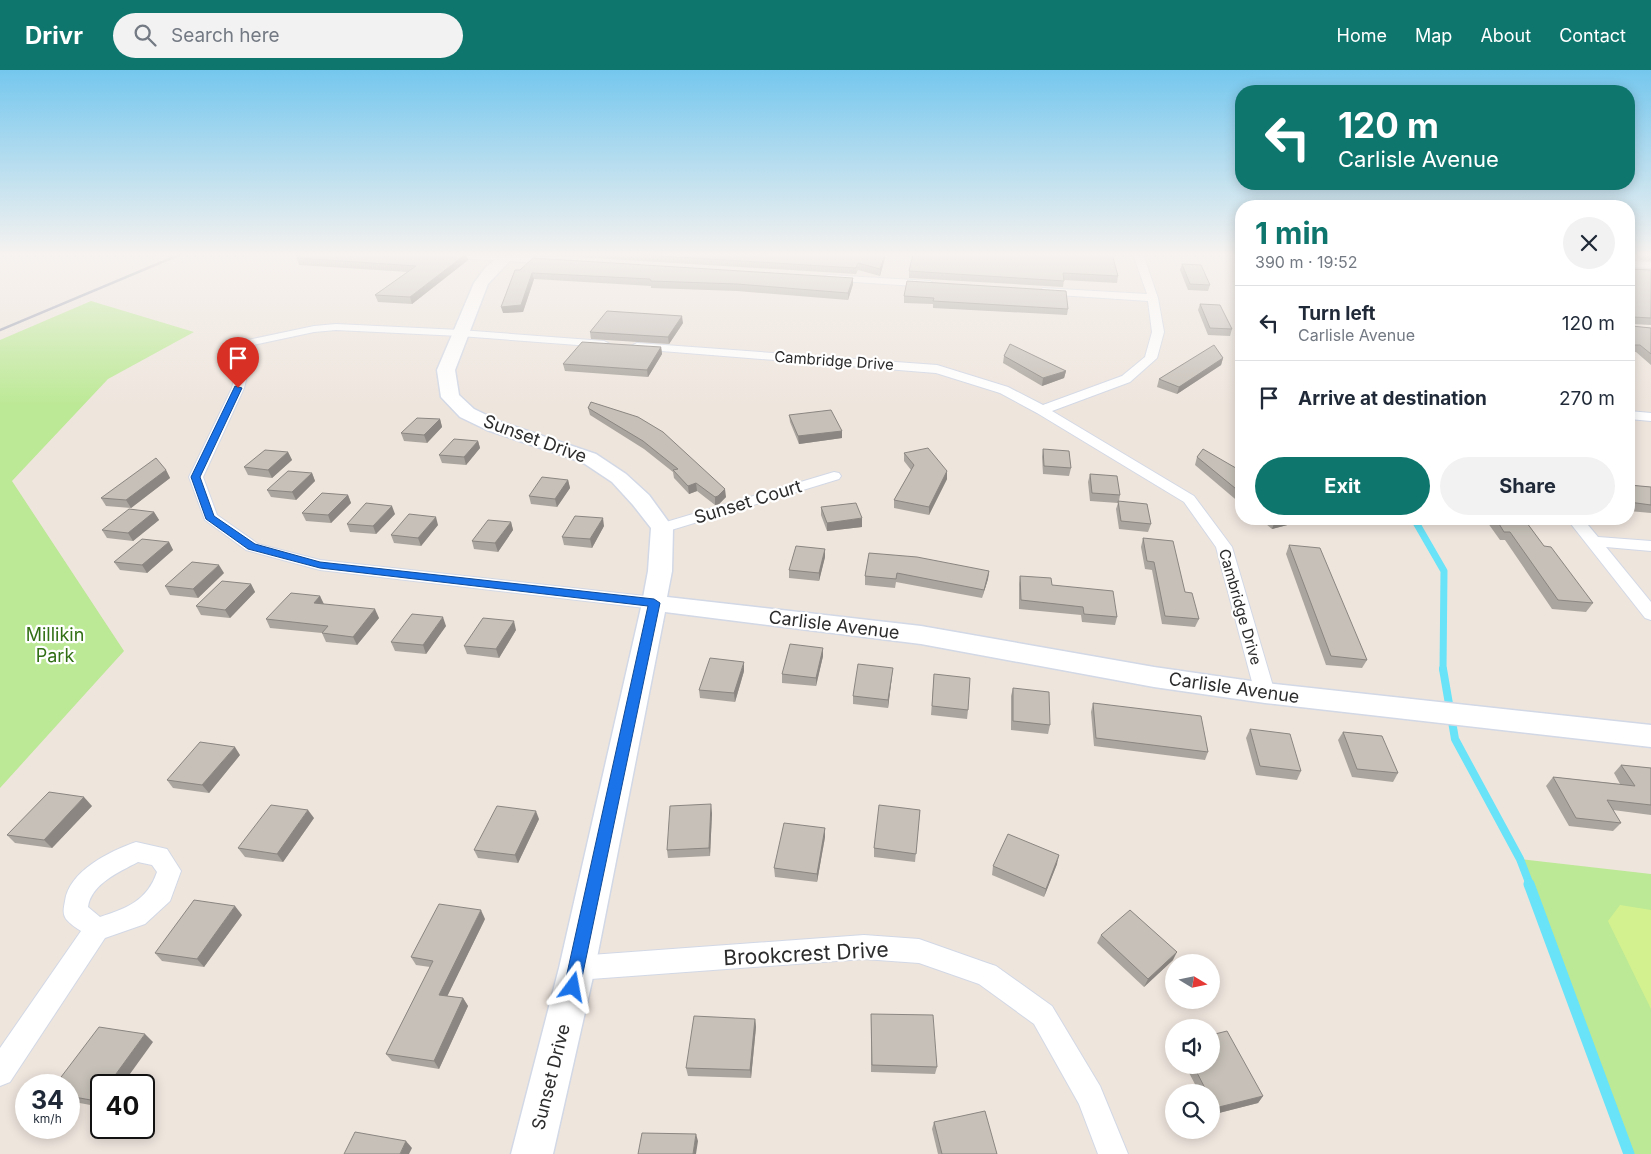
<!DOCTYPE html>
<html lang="en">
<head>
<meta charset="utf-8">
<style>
  :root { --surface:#fff; --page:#f2f2f3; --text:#1f2937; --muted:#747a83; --line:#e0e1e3; --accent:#0f766e }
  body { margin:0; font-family:Inter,sans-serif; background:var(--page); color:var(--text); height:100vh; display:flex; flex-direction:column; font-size:19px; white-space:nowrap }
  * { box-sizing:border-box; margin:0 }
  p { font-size:16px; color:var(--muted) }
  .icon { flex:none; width:28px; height:28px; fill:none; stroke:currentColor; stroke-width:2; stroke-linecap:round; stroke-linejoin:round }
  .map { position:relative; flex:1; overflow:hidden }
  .sheet { position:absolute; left:1235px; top:130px; width:400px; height:325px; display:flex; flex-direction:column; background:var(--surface); border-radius:20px; box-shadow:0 2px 12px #0003 }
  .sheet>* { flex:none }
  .guide { position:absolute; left:1235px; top:15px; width:400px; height:105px; border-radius:20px; box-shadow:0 2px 12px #0003; background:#0f766e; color:#fff; overflow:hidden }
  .needle { width:32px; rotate:100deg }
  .fabs { position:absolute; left:1165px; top:884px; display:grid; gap:10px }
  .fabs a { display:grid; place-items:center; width:55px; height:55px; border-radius:50%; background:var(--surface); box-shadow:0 2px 12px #0003; font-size:25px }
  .speed { position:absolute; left:15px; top:1004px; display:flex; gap:10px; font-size:25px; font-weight:700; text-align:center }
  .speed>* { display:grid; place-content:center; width:65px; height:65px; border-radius:50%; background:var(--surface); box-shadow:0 2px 12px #0003; line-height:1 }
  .speed small { font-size:12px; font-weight:400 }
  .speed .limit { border:2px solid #111; border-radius:8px; background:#fff; color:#111 }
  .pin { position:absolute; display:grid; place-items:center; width:42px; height:42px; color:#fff; margin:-51px -21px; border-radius:50% 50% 50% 0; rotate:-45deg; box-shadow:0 0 5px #0007 }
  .pin .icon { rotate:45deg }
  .me { position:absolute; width:55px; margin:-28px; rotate:13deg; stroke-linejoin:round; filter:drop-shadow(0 0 4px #0008) }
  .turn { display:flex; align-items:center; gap:18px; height:105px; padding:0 20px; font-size:22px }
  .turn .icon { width:65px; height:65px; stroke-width:2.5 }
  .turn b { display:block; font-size:35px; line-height:42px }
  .round { display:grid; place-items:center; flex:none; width:52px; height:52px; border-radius:26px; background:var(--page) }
  .head { display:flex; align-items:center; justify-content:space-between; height:85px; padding:0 20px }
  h1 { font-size:30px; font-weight:700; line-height:38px; color:var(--accent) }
  .cta { display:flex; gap:10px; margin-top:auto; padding:10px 20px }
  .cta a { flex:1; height:58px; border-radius:30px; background:var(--accent); color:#fff; font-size:20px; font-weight:700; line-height:58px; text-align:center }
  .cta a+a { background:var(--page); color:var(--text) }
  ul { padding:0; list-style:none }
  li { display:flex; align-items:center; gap:15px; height:75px; padding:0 20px; border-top:1px solid var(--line) }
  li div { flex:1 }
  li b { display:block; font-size:19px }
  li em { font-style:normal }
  header { display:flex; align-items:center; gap:30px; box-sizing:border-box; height:70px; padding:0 25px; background:var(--accent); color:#fff }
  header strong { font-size:24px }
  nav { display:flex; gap:28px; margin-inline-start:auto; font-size:18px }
  .search { width:350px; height:45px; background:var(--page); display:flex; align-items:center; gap:12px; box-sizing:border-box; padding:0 18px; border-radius:28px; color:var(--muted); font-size:19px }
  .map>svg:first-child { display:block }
  .green { fill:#bce995 }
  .pitch { fill:#d4f190 }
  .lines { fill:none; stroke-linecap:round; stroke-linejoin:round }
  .stream-far2 { stroke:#68e3f8; stroke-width:7 }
  .stream-far1 { stroke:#68e3f8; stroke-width:8 }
  .stream { stroke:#68e3f8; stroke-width:11 }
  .street-casing { stroke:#d2d8e5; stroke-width:2 }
  .secondary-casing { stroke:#d2d8e5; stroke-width:3 }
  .street { fill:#fff; fill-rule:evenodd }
  .secondary { fill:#fff; fill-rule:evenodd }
  .rail { stroke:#9fa5b7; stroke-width:2.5 }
  .wall { fill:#aaa59e }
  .shaded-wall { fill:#8b8681 }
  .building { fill:#c6c0b8; stroke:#8b8681 }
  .route { fill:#1a73e8; stroke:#114b97 }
  .labels { text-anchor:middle; stroke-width:4.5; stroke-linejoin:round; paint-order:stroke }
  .far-street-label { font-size:15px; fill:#2c2c2c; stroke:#fff }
  .street-label { font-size:18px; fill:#2c2c2c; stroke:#fff }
  .park-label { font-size:18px; fill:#327015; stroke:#fff }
  .near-street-label { font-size:21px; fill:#2c2c2c; stroke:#fff }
</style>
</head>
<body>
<header>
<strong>Drivr</strong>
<div class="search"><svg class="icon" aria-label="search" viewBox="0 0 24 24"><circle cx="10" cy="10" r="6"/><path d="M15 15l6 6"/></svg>Search here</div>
<nav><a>Home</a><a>Map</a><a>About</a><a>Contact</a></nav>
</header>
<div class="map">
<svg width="1651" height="1084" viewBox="0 0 1651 1084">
  <rect width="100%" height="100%" fill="#eee5dd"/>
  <g class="green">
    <polygon points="91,231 194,262 108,309 12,411 124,581 0,718 0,270"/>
    <polygon points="1520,789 1651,804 1651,1084 1629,1084"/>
  </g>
  <polygon class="pitch" points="1620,835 1651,840 1651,939 1608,851"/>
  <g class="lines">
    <polyline class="stream-far2" points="1414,449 1444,501 1443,600"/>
    <polyline class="stream-far1" points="1443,599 1455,669 1520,789 1530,815"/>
    <polyline class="stream" points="1529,814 1629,1084"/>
    <defs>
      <g id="street">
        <polygon points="437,184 493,184 556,188 561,191 556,194 442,187"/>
        <polygon points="1133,184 1143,184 1158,228 1164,262 1157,288 1130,312 1052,341 1194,426 1232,477 1275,623 1272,628 1265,630 1258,628 1255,623 1216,477 1184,432 1037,343 1000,323 936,303 637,279 631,276 637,273 937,295 1008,317 1043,335 1122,306 1145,287 1152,262 1148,231 1043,224 1038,221 1043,218 1147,224"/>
        <polygon points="1629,191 1651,192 1651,198 1629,197"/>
        <polygon points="829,205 930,211 935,214 930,217 825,210 825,206"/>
        <polygon points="336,254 460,260 604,271 610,274 604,277 460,266 336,260 314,262 244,277 249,298 244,318 203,407 217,445 258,474 320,490 654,527 660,529 663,533 660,537 654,539 320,500 246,480 205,450 189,407 232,318 237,298 232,275 238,272 314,256"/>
        <polygon points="1629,341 1651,343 1651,351 1629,349"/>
        <polygon points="834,402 839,403 841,406 839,409 668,461 656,461 654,458 656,455"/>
        <polygon points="1567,449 1583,449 1598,467 1651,471 1651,481 1606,477 1651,532 1651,550 1645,548"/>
        <path d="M 136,772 L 167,779 L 181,801 L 170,831 L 145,854 L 105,868 L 10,1012 L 0,1016 L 0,978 L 81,861 C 76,858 70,854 66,849 C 62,843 64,837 65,831 C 69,801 110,781 136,772 ZM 138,792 L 152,795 L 157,802 C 147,831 127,838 100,847 L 88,837 C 91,814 119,802 138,792 Z"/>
        <polygon points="864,865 919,869 987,893 996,896 1052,936 1100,1016 1128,1084 1098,1084 1079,1034 1034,954 979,914 919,893 864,889 577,910 568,907 564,898 568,889 577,886"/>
      </g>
      <polygon id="secondary" points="501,184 516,184 488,214 455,300 459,325 474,339 501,352 596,384 626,404 649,425 673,458 672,501 667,527 921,556 1154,597 1265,613 1651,655 1651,677 1265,633 1154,617 921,574 665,542 595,898 553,1084 511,1084 559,898 642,533 648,501 651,458 633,435 612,412 582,392 487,360 460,347 441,327 437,300 474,213 486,197"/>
    </defs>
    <use href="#street" class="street-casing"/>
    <use href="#secondary" class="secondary-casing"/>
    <use href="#street" class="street"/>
    <use href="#secondary" class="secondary"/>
    <polyline class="rail" points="0,260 181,184"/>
  </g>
  <g class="wall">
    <polygon points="285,184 465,184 468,190 412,234 378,232 375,225 408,202 299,195 297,188 301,186"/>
    <polygon points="545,184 886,184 880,206 858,200 856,204 545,185"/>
    <polygon points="913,184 1118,206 1117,213 1064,210 1063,217 909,208 909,201"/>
    <polygon points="1633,184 1651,184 1651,191 1641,190"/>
    <polygon points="1182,194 1210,215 1208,221 1188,220 1180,200"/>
    <polygon points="1629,199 1651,200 1651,255 1632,254 1632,256 1651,258 1651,295 1636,282 1629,282"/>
    <polygon points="520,200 853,214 848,230 737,221 651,218 651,216 534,209 523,242 503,243"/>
    <polygon points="907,211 1068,239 1067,245 933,238 933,234 904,233 904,226"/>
    <polygon points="1200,234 1232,259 1230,266 1208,265 1198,240"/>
    <polygon points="683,253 669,274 591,269 590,262"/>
    <polygon points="661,277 662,284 648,307 565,301 563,294"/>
    <polygon points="1004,286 1066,301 1064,308 1042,316 1003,293"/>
    <polygon points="1223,288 1221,295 1177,324 1157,317 1159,309"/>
    <polygon points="591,332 726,427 719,434 715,435 697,421 689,424 674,408 673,402 644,379 590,345 588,338"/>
    <polygon points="789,345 842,361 842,368 799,374 790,352"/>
    <polygon points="440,349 442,357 427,373 404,371 401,363"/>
    <polygon points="478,371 480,378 466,395 442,393 439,385"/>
    <polygon points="1043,379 1071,398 1069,406 1043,404 1042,387"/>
    <polygon points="288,382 292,390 272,408 248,405 244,397"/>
    <polygon points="904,383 947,401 947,409 929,445 894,438 894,430 911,400 904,391"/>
    <polygon points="1197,387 1241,401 1241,434 1195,395"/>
    <polygon points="166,400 170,408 131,438 106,436 101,428"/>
    <polygon points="312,403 315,411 296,430 271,427 267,420"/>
    <polygon points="1090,404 1120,425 1119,431 1151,454 1148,462 1119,459 1116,439 1118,433 1090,431 1088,412"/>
    <polygon points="568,410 570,418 557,437 531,434 529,426"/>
    <polygon points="1629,415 1651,417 1651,443 1629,441"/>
    <polygon points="348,425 351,433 331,453 306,451 302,443"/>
    <polygon points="821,437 862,457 827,461 821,445"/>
    <polygon points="154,442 159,450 133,471 107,468 102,460"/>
    <polygon points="395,444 376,464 350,462 347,454"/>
    <polygon points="1260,449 1297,449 1295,453 1272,459"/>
    <polygon points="1485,449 1524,449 1544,476 1593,533 1586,542 1552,539 1505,470 1500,470"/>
    <polygon points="511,452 513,460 498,482 474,479 472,471"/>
    <polygon points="438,455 421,476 394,473 391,465"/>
    <polygon points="604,456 592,478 564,475 562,467"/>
    <polygon points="1143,468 1185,522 1199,549 1195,557 1162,554 1152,500 1145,499 1141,477"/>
    <polygon points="169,472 173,480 147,503 120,500 114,492"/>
    <polygon points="1289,475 1367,590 1362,598 1326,595 1286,484"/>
    <polygon points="869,483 989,501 988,509 982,528 896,512 895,518 865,515 865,506"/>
    <polygon points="825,487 819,511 789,508 789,500"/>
    <polygon points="224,503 198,528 170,525 165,516"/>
    <polygon points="1020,506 1052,515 1117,547 1115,555 1082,552 1081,545 1019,539 1019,514"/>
    <polygon points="251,514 255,522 230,548 201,545 196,536"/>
    <polygon points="320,526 324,534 379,548 357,575 326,572 322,563 270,558 266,549"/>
    <polygon points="446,556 426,584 395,581 391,572"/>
    <polygon points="516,560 499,588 467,584 464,576"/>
    <polygon points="823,578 823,586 816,616 782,613 782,604"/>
    <polygon points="744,601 735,632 700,628 699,620"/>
    <polygon points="934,604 968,640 967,649 931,645"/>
    <polygon points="892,606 888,638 853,634 853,626"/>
    <polygon points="1013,618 1050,655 1048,664 1011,660 1011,626"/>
    <polygon points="1093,633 1208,682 1205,690 1094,676 1091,642"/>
    <polygon points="1250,659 1301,701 1297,710 1256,705 1246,668"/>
    <polygon points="1343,662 1398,703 1393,712 1352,707 1338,670"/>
    <polygon points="240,685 209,723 173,718 167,710"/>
    <polygon points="1621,695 1651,698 1651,745 1613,740 1621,753 1613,761 1569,756 1546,716 1553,707 1620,714 1614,703"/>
    <polygon points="92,736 52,778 15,773 7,765"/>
    <polygon points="920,740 915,792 874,787 874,778"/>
    <polygon points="712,743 710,786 668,788 667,780"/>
    <polygon points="314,748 283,792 245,787 238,778"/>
    <polygon points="539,749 518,793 478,788 474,780"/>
    <polygon points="825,758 825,767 817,812 775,807 774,798"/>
    <polygon points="1057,794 1044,827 992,805 993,796"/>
    <polygon points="242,845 204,897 162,891 155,883"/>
    <polygon points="485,849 447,926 463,928 468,936 439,999 392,991 386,984 430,897 416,895 411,887"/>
    <polygon points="1101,865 1173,890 1144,917 1097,873"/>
    <polygon points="871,944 937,997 935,1004 871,1002"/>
    <polygon points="755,949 756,957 751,1008 688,1006 686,998"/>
    <polygon points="153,972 101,1015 101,1037 69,1031 69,1015"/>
    <polygon points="1185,995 1211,995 1263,1026 1258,1033 1211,1045 1211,1022 1199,1022"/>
    <polygon points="934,1052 997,1084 938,1084 932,1059"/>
  </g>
  <g class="shaded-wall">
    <polygon points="466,184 468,190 412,234 410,227"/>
    <polygon points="885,184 886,184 880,206 880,199"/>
    <polygon points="532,203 534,209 523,242 503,243 501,237"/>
    <polygon points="853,208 853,214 848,230 848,223"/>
    <polygon points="682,246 683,253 669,274 668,267"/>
    <polygon points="661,277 662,284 648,307 647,300"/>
    <polygon points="1223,288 1221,295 1177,324 1179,317"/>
    <polygon points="1066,301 1064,308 1042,316 1043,308"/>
    <polygon points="440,349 442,357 427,373 424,365"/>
    <polygon points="842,361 842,368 799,374 798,366"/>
    <polygon points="478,371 480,378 466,395 464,387"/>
    <polygon points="288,382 292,390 272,408 268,400"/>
    <polygon points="166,400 170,408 131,438 126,430"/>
    <polygon points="947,401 947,409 929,445 929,437"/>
    <polygon points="312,403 315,411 296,430 292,422"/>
    <polygon points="568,410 570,418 557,437 555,429"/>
    <polygon points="696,413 697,421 689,424 688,416"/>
    <polygon points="725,419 726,427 719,434 715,435 715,427"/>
    <polygon points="348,425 351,433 331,453 328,445"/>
    <polygon points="392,436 395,444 376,464 373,456"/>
    <polygon points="154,442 159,450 133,471 128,463"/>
    <polygon points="436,447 438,455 421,476 418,468"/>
    <polygon points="603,448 604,456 592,478 590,469"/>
    <polygon points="862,448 862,457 827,461 827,453"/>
    <polygon points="1283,449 1297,449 1295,453 1272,459 1275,451"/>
    <polygon points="511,452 513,460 498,482 495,473"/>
    <polygon points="169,472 173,480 147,503 142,495"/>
    <polygon points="825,479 825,487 819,511 819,503"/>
    <polygon points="219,495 224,503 198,528 193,519"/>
    <polygon points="989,501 988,509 982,528 984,520"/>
    <polygon points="251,514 255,522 230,548 225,540"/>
    <polygon points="320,526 324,535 314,533"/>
    <polygon points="375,539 379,548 357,575 353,567"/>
    <polygon points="443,547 446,556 426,584 423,575"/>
    <polygon points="514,551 516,560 499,588 496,579"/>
    <polygon points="823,578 823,586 816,616 816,608"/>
    <polygon points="744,592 744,601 735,632 734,623"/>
    <polygon points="893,598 888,638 888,630"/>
    <polygon points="235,677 240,685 209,723 202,715"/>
    <polygon points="84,727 92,736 52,778 44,770"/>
    <polygon points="711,734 712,743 710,786 709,778"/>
    <polygon points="308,740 314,748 283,792 277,784"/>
    <polygon points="536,741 539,749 518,793 515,785"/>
    <polygon points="825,758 825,767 817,812 817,804"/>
    <polygon points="1059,785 1057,794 1044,827 1046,819"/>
    <polygon points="235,836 242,845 204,897 197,889"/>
    <polygon points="481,840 485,849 444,933 439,925"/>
    <polygon points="1177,882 1173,890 1144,917 1148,909"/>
    <polygon points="463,928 468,936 439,999 434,991"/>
    <polygon points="755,949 756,957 751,1008 750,1000"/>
    <polygon points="145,964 153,972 122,1015 108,1015"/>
    <polygon points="101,1024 101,1035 96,1031"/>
    <polygon points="1263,1026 1258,1033 1211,1045 1211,1044 1215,1038"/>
    <polygon points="696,1064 698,1071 696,1084 693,1084"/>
    <polygon points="406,1071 412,1078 409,1084 400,1084"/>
  </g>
  <g class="building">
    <polygon points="304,184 466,184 410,227 375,225 416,196 297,188"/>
    <polygon points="628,184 885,184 880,199 858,193 856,198"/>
    <polygon points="913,184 1112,184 1118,206 1063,203 1064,211 909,201"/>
    <polygon points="533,188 853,208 848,223 737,214 651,211 650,209 532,203 521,235 501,237 515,200 520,200"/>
    <polygon points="1182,194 1201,195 1210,215 1190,214"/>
    <polygon points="1629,199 1651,200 1651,248 1633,247 1631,249 1632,256 1651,258 1651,284 1640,275 1629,275"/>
    <polygon points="907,211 1066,221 1068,239 933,231 934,228 904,226"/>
    <polygon points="1200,234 1220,235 1232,259 1210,258"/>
    <polygon points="607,241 682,246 668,267 590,262"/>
    <polygon points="582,272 661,277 647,300 563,294"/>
    <polygon points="1010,274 1066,301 1043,308 1004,286"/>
    <polygon points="1214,275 1223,288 1179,317 1159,309"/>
    <polygon points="591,332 638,347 663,362 725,419 718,426 715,427 696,413 688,416 673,400 678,399 643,371 588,338"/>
    <polygon points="831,340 842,361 798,366 789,345"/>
    <polygon points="417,348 440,349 424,365 401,363"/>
    <polygon points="454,369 478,371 464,387 439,385"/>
    <polygon points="928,378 947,401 929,437 894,430 914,395 904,383"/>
    <polygon points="1043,379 1069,381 1071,398 1044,396"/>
    <polygon points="1203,379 1241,401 1241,423 1197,387"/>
    <polygon points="265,380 288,382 268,400 244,397"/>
    <polygon points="156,388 166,400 126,430 101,428"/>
    <polygon points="288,401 312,403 292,422 267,420"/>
    <polygon points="1090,404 1117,406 1120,425 1092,423"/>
    <polygon points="542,407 568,410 555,429 529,426"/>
    <polygon points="1629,415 1651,417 1651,435 1629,432"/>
    <polygon points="322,423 348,425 328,445 302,443"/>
    <polygon points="1118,431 1147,434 1151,454 1121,451"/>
    <polygon points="366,433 392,436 373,456 347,454"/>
    <polygon points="856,433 862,448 827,453 821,437"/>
    <polygon points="129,439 154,442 128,463 102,460"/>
    <polygon points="409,444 436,447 418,468 391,465"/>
    <polygon points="575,446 603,448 590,469 562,467"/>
    <polygon points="1273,449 1283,449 1275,451"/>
    <polygon points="1496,449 1524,449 1544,476 1551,477 1593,533 1558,530 1510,462 1504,462"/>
    <polygon points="488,450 511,452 495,473 472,471"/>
    <polygon points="1143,468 1173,471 1185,522 1192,523 1199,549 1165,546 1154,492 1147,491"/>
    <polygon points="142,469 169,472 142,495 114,492"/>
    <polygon points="1289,475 1320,478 1367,590 1331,586"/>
    <polygon points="796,476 825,479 819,503 789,500"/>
    <polygon points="869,483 917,487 989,501 984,520 897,503 896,509 865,506"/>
    <polygon points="192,492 219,495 193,519 165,516"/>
    <polygon points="1020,506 1051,508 1052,515 1113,521 1117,547 1084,544 1083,537 1021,530"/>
    <polygon points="222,511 251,514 225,540 196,536"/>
    <polygon points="291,523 320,526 314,533 375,539 353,567 322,563 328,556 266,549"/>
    <polygon points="412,544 443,547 423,575 391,572"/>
    <polygon points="483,548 514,551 496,579 464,576"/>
    <polygon points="790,574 823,578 816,608 782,604"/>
    <polygon points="710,588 744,592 734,623 699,620"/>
    <polygon points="858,594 893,598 888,630 853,626"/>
    <polygon points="934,604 970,608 968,640 932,636"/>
    <polygon points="1013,618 1049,622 1050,655 1013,651"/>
    <polygon points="1093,633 1201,646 1208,682 1096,668"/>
    <polygon points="1250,659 1290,664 1301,701 1260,696"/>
    <polygon points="1343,662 1382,666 1398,703 1357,699"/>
    <polygon points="200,672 235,677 202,715 167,710"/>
    <polygon points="1621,695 1651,698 1651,735 1607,730 1621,753 1576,748 1553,707 1635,716"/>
    <polygon points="49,722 84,727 44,770 7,765"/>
    <polygon points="711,734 709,778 667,780 670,736"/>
    <polygon points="271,735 308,740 277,784 238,778"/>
    <polygon points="879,735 920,740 916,784 874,778"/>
    <polygon points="497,736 536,741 515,785 474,780"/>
    <polygon points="784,753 825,758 817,804 774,798"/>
    <polygon points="1008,764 1059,785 1046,819 993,796"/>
    <polygon points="194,830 235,836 197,889 155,883"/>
    <polygon points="439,834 481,840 439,925 463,928 434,991 386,984 433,891 411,887"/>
    <polygon points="1130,840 1177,882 1148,909 1101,865"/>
    <polygon points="871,944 933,945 937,997 872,995"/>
    <polygon points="694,946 755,949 750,1000 686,998"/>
    <polygon points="99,957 145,964 108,1015 101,1015 101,1024 96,1031 69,1026 69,1015 55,1015"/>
    <polygon points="1227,961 1263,1026 1215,1038 1211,1031 1211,1022 1207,1022 1193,995 1211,995 1211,965"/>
    <polygon points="985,1041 997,1084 942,1084 934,1052"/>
    <polygon points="355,1062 406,1071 400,1084 344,1084"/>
    <polygon points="642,1063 696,1064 693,1084 638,1084"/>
  </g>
  <linearGradient id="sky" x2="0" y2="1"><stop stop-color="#75c7ee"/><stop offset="0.55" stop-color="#f7f3f0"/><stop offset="1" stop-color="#f7f3f0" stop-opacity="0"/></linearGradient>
  <rect width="1651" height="336" fill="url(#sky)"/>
  <polygon class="route" points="235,316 242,318 200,407 214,446 255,474 320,492 654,529 660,533 579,922 573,925 567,922 564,917 648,536 320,498 248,479 206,449 191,407"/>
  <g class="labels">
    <g class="far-street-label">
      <text transform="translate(834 291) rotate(4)" y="5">Cambridge Drive</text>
      <text transform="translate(1240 537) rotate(74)" y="5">Cambridge Drive</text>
    </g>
    <g class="street-label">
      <text transform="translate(535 369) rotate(20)" y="6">Sunset Drive</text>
      <text transform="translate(748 432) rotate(-17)" y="6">Sunset Court</text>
      <text transform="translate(834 555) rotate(7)" y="6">Carlisle Avenue</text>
      <text transform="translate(1234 618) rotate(8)" y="6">Carlisle Avenue</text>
      <text transform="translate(551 1007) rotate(-76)" y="6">Sunset Drive</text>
    </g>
    <g class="park-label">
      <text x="55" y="571">Millikin<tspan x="55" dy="21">Park</tspan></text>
    </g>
    <g class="near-street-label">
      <text transform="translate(806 884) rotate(-3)" y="7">Brookcrest Drive</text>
    </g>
  </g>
</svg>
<div class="fabs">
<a><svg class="needle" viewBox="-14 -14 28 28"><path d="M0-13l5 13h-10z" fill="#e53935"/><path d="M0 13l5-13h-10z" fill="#747a83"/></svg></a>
<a><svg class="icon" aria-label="sound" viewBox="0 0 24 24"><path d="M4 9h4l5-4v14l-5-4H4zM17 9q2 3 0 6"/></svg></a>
<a><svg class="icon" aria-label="search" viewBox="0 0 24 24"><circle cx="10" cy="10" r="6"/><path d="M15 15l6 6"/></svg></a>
</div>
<div class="speed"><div>34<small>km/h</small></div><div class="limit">40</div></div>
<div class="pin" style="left:238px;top:318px;background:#d93025"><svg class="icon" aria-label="arrive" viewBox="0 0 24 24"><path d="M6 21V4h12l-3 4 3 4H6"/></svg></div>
<svg class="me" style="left:573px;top:917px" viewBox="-20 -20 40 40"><path d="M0-17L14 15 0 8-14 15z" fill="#1a73e8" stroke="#fff" stroke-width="4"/></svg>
<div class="guide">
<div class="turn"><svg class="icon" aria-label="left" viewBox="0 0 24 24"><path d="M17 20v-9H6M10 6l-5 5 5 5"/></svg><div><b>120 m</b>Carlisle Avenue</div></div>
</div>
<section class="sheet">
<div class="head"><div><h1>1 min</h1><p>390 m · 19:52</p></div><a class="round"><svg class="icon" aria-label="close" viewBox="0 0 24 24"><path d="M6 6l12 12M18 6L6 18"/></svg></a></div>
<ul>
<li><svg class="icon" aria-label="left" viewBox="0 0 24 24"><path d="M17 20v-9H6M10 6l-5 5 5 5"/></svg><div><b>Turn left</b><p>Carlisle Avenue</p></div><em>120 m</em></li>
<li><svg class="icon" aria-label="arrive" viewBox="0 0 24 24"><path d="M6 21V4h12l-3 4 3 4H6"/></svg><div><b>Arrive at destination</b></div><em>270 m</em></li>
</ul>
<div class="cta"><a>Exit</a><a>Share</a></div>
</section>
</div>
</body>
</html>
